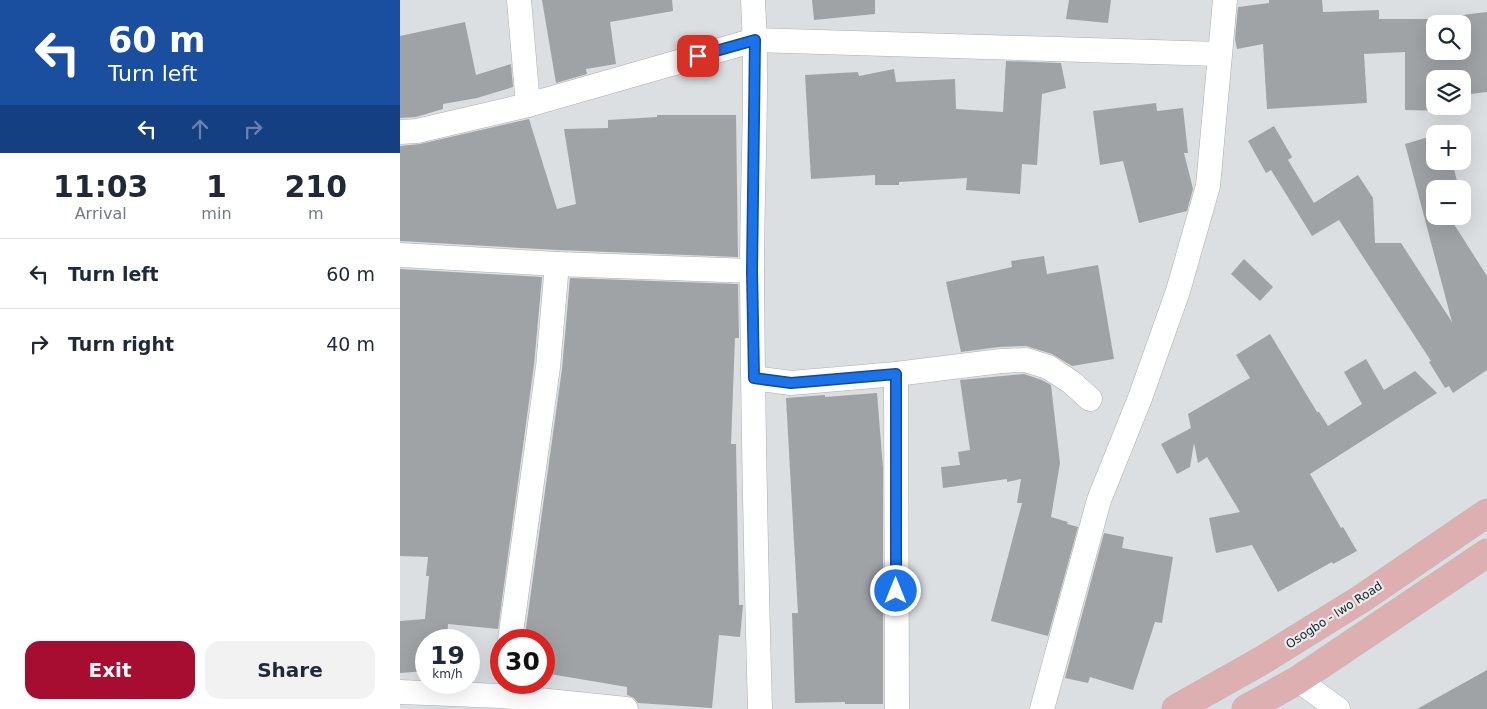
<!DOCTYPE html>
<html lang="en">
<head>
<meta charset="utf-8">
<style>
  :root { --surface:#fff; --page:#f2f2f3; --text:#1f2937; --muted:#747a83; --line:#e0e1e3; --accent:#a70d30 }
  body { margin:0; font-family:"DejaVu Sans",sans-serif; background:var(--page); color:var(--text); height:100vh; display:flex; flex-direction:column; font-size:19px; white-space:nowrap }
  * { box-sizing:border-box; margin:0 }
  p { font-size:16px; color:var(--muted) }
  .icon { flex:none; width:28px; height:28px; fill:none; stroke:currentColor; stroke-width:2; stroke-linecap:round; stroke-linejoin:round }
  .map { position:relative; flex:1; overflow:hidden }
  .drawer { display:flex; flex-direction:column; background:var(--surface); width:400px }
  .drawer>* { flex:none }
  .banner { background:#1a4fa0; color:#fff; overflow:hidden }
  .tools { position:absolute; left:1026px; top:15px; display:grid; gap:10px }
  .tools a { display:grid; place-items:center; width:45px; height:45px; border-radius:10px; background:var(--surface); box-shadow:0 5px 20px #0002; font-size:25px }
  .speed { position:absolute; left:15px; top:629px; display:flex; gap:10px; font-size:25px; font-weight:700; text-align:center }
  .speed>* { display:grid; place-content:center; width:65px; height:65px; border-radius:50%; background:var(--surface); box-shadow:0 5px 20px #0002; line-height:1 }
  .speed small { font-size:12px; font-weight:400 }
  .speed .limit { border:8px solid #d22; background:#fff; color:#111 }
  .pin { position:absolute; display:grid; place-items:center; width:42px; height:42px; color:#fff; margin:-21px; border-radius:10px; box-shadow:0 2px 8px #0006 }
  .me { position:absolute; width:55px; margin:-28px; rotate:0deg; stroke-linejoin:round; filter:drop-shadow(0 0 4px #0008) }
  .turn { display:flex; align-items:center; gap:18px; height:105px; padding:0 25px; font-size:22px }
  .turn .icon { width:65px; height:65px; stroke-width:2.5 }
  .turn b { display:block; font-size:35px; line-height:42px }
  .lanes { display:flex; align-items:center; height:48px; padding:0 25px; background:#0003; justify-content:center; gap:25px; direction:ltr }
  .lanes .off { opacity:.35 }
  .eta { display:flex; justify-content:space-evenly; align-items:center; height:85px; text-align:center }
  .eta b { font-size:30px; font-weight:800; line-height:35px }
  .primary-button { display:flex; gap:10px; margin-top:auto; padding:10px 25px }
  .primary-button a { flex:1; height:58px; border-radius:15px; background:var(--accent); color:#fff; font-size:20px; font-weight:800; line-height:58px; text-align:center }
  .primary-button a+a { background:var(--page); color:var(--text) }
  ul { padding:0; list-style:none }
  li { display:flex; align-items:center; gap:15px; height:70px; padding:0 25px; border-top:1px solid var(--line) }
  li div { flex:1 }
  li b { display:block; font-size:19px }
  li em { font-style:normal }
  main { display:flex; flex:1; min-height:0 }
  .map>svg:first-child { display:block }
  .building { fill:#9fa3a6; fill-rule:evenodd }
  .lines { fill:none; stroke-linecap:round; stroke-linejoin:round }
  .minor-casing { stroke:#abafb2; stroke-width:25 }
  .primary-casing { stroke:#bcbcbd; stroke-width:29 }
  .minor { stroke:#fff; stroke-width:24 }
  .primary { stroke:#ddafb0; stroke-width:28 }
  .route-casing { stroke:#114b97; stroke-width:12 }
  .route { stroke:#1a73e8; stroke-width:9 }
  .labels { text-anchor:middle; stroke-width:4.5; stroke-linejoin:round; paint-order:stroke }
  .street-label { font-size:12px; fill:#1f2122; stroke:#e8edef }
</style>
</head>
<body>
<main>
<section class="drawer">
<div class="banner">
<div class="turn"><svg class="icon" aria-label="left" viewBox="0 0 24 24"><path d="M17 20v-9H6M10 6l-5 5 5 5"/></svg><div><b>60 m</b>Turn left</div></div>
<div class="lanes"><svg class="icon" aria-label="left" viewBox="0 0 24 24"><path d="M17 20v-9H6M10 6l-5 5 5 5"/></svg><svg class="icon off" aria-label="ahead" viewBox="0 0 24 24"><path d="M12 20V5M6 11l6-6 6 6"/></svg><svg class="icon off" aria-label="right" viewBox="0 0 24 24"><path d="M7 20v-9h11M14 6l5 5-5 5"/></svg></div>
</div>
<div class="eta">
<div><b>11:03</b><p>Arrival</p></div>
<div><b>1</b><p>min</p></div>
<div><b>210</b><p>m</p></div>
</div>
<ul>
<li><svg class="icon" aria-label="left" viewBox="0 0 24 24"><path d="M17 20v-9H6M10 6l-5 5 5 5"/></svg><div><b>Turn left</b></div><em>60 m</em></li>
<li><svg class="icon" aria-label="right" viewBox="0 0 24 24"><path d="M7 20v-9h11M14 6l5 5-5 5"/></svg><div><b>Turn right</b></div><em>40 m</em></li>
</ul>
<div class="primary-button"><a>Exit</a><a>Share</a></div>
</section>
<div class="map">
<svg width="1087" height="709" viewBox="0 0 1087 709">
  <rect width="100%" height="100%" fill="#dbdfe2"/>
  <g class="building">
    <polygon points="142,0 272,0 273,11 210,22 216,64 186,69 187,74 156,83"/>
    <polygon points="412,0 475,0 475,14 414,20"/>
    <polygon points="669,0 711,0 708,23 666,19"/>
    <path d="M 869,0 L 922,0 L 923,12 L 979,10 L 979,19 L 1062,19 L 1062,15 L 1087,12 L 1087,92 L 1062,95 L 1062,79 L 1035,79 L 1035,106 L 1047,106 L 1047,111 L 1005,110 L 1005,52 L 964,54 L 967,103 L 867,109 L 863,44 L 837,49 L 835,39 L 838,7 L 869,3 ZM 1035,24 L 1062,24 L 1062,51 L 1035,51 Z"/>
    <polygon points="65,22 76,75 111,64 113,87 77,98 43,104 43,109 16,117 0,118 0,36"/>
    <polygon points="606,61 661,63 666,88 642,94 637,165 622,164 620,194 566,190 567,178 499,182 499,185 475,185 475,175 411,179 405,75 458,72 459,76 494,69 496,82 555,79 556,109 603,112"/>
    <polygon points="756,103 757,111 783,108 788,153 784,153 793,189 787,211 739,223 723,161 700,165 693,111"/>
    <polygon points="257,115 336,115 338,257 158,250 0,241 0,146 20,144 129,119 157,209 176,204 164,129 208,128 208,120 257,117"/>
    <polygon points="874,126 892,157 888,160 914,203 958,175 973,198 975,243 1001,243 1052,322 1005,144 1035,135 1035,161 1052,161 1059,189 1035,189 1035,216 1062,216 1062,202 1067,217 1052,221 1087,276 1087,370 1053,393 1049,386 1045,388 1029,362 1031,361 939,220 912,236 871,170 866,173 848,141"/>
    <polygon points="644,256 647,274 698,265 714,359 672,366 652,354 626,346 599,347 561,352 546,282 612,267 611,261"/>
    <polygon points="844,259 873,287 860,301 831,274"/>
    <polygon points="0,269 142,277 134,365 98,629 48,624 47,640 26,640 26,671 0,673 0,621 25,619 29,576 26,576 28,557 0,556"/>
    <polygon points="170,278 338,284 339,338 335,338 331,444 336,444 339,605 343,605 340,637 319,635 312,708 238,703 234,698 227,695 227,687 144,673 144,640 126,640 127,635 125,635 162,369"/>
    <polygon points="870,334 917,412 919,412 928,426 962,404 944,372 966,359 984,390 1015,371 1037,393 910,474 941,528 943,527 957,551 933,564 932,562 878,592 852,545 816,553 809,518 840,512 807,457 798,463 794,443 790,467 777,474 761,444 791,428 788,414 850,378 836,355"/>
    <polygon points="624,374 642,380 651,385 660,463 651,517 668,522 667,524 678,527 648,636 591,621 622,503 617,503 621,479 607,482 607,479 543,488 541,467 560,465 558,452 570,450 560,380"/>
    <polygon points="477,393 483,468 483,704 445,704 445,702 395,703 392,613 398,613 386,398 425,395 425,397"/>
    <polygon points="704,533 724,537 722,548 773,557 762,623 755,622 733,690 690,677 688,683 665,678"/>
    <polygon points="1087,670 1087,709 1017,709"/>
  </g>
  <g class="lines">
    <defs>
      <g id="minor">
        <polyline points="119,0 128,105"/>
        <path d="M 353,0 C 358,90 352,181 352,272 C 353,417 356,563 360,709"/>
        <polyline points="0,132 17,131 128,105 355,40 819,54"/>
        <polyline points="0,255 157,264 352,271"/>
        <polyline points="496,374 497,709"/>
        <polyline points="354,378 391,383 496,374 601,361 626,360 648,367 671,382 690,399"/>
        <polyline points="110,640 148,367 157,264"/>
        <polyline points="898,680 938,709"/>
        <polyline points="0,692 101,696 226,709"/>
        <polyline points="642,709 699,500 740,398 778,291 808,186 825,0"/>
      </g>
      <g id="primary">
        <polyline points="776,709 861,661 961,599 1087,513"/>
        <polyline points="846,709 898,680 1087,553"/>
      </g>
    </defs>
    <use href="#minor" class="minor-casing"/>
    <use href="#primary" class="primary-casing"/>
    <use href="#minor" class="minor"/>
    <use href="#primary" class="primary"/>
  </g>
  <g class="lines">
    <defs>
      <polyline id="route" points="298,56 355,40 352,271 354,378 391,383 496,374 496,591"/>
    </defs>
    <use href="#route" class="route-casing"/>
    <use href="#route" class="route"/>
  </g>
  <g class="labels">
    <g class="street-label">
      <text transform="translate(934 615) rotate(-33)" y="4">Osogbo - Iwo Road</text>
    </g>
  </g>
</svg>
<div class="tools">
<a><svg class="icon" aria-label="search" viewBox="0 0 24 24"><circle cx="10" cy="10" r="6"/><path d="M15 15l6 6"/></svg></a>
<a><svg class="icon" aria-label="layers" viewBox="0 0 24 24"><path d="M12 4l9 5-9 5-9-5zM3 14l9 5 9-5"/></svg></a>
<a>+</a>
<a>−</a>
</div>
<div class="speed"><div>19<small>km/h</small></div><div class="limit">30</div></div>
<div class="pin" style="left:298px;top:56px;background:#d93025"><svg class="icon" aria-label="arrive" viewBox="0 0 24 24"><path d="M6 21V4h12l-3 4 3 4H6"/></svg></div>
<svg class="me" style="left:496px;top:591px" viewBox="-20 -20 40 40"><circle r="17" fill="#1a73e8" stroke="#fff" stroke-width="3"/><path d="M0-11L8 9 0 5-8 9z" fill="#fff"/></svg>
</div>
</main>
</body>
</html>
